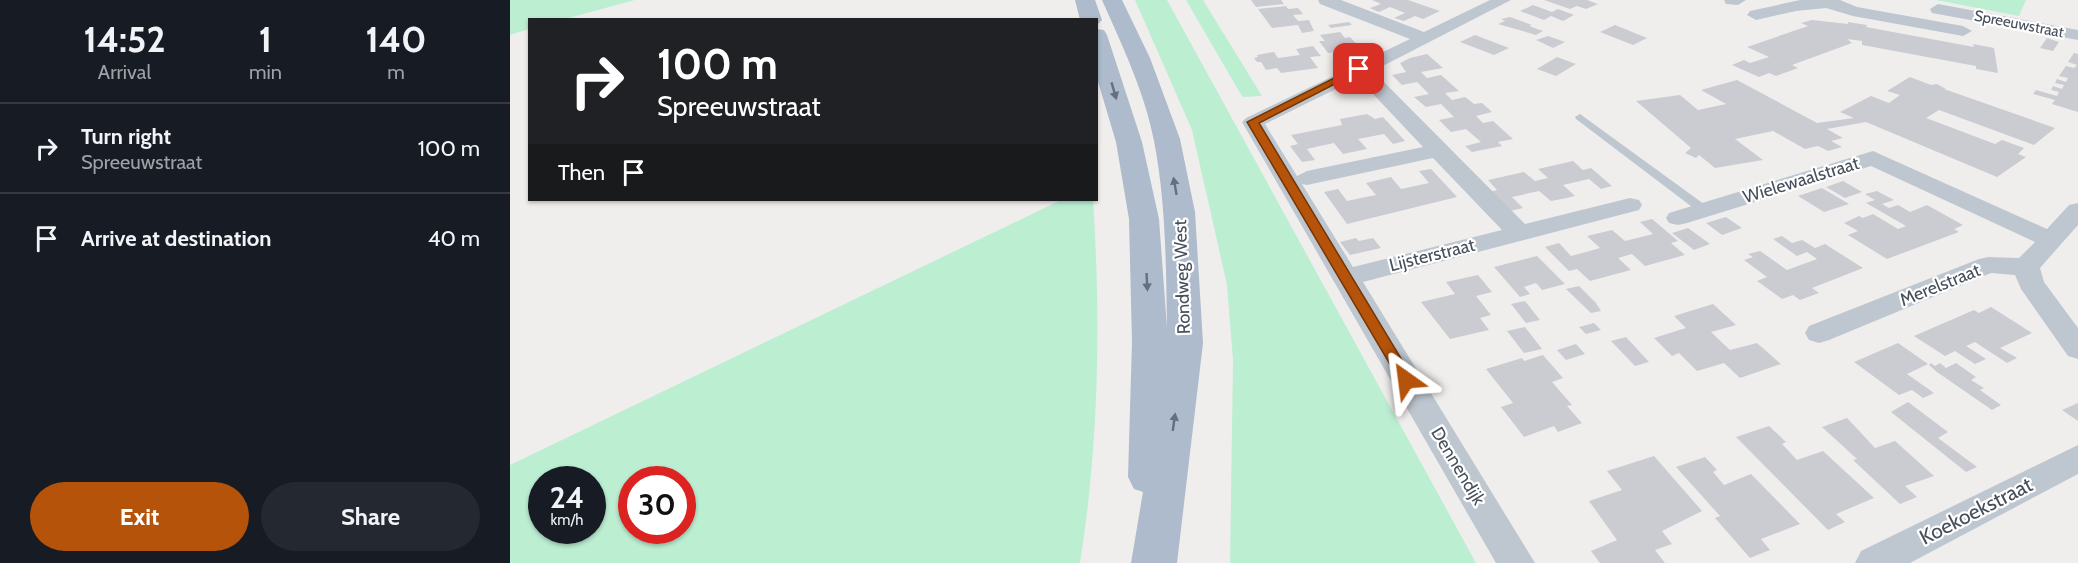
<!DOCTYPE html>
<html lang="en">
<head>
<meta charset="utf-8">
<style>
  :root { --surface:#171b24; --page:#242831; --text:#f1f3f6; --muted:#9ea1a6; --line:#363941; --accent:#b45309 }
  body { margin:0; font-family:Cabin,sans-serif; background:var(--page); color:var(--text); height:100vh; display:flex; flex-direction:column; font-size:22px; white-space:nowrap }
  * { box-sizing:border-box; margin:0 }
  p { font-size:20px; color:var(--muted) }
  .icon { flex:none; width:33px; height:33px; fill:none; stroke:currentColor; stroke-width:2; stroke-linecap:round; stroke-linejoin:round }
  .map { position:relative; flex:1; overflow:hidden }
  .side { display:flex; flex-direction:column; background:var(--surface); width:510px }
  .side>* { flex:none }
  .hud { position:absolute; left:18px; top:18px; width:570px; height:183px; border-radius:0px; box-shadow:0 2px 4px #0004; background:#202124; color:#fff; overflow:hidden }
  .speed { position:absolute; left:18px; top:466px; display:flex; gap:12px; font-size:30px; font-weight:700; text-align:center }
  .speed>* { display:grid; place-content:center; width:78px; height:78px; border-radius:50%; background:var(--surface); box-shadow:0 2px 4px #0004; line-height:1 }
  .speed small { font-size:15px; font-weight:400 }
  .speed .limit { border:9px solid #d22; background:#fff; color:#111 }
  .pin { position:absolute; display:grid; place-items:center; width:51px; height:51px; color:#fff; margin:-26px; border-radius:12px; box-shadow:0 3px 9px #0006 }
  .me { position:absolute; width:66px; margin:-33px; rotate:329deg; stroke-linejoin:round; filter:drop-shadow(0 0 4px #0008) }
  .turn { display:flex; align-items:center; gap:21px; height:126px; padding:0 30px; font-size:27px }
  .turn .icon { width:78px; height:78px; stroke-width:2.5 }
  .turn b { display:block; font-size:42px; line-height:51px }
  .then { display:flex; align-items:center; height:57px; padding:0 30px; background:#0003; gap:12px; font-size:22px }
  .eta { display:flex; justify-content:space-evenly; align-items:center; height:102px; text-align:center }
  .eta b { font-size:36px; font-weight:800; line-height:42px }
  .primary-button { display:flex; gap:12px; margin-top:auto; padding:12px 30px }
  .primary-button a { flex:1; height:69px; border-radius:36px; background:var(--accent); color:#fff; font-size:24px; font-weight:800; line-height:69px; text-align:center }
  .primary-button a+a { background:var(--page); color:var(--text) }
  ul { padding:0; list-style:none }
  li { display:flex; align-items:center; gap:18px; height:90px; padding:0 30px; border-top:2px solid var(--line) }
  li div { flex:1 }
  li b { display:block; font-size:22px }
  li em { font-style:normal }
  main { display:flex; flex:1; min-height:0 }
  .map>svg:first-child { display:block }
  .green { fill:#bceed2; fill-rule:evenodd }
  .building { fill:#caccd2 }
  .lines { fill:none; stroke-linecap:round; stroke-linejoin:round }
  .service { fill:#bec7d0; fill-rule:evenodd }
  .minor { fill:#bec7d0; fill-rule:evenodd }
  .primary { fill:#adbbcc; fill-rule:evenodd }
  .oneway { fill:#656f7d }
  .route { fill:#b45309; stroke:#753606; stroke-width:1.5 }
  .labels { text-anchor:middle; stroke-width:4.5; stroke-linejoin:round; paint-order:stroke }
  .far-street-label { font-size:15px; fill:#464f5b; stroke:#fff }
  .street-label { font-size:18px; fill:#464f5b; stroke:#fff }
  .near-street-label { font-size:21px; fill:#464f5b; stroke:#fff }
</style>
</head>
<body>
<main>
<section class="side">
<div class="eta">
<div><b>14:52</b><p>Arrival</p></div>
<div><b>1</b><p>min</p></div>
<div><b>140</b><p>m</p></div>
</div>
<ul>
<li><svg class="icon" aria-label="right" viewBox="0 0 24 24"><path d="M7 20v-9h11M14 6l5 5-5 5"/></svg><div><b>Turn right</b><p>Spreeuwstraat</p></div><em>100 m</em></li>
<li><svg class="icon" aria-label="arrive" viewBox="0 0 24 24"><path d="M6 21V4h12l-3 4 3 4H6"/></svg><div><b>Arrive at destination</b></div><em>40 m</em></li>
</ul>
<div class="primary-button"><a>Exit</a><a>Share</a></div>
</section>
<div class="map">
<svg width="1568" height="563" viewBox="0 0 1568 563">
  <rect width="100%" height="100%" fill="#f0eeed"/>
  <g class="green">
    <polygon points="0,0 125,0 55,19 20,20 19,29 0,35"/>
    <polygon points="625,0 657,0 966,563 720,563 723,360 717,285 682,130"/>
    <polygon points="676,0 693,0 752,96 733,97 730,93"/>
    <polygon points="1426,0 1516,0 1509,16"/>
    <path d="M 551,200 L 583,200 C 591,320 589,444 570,563 L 0,563 L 0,465 ZM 32,480 L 82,480 L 82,531 L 32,531 ZM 122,480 L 172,480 L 172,531 L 122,531 Z"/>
  </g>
  <g class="building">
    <polygon points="741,0 771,0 774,4 746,7"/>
    <polygon points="862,0 898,0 930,11 913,19 905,16 894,21 884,18 895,13 880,7 869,12 864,10 860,8 871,4"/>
    <polygon points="1034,0 1077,0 1088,4 1076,9 1067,6 1060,9"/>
    <polygon points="1023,5 1042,12 1048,9 1064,15 1053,21 1041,16 1034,20 1010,11"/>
    <polygon points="776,6 778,9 788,8 793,14 783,15 788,21 799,20 804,31 792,33 788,25 762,28 748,9"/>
    <polygon points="1000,17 1022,25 1019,26 1033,31 1026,35 988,24 995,21 991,19"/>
    <polygon points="1302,20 1338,24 1338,22 1357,25 1356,27 1464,47 1463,44 1484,48 1488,73 1466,69 1466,66 1352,45 1352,41 1337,39 1342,43 1282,65 1288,68 1266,76 1259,73 1249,77 1222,65 1234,60 1240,63 1259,57 1237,47 1298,26 1291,23"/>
    <polygon points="839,22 842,25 821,28 818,25"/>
    <polygon points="1105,25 1137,38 1123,45 1090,32"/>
    <polygon points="830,32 835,38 840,37 851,49 818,53 809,41 815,41 810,35"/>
    <polygon points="965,35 999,48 984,55 950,42"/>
    <polygon points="1038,36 1055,42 1043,48 1026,40"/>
    <polygon points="1537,38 1549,42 1543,51 1530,48"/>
    <polygon points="803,46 811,56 800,57 808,68 771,73 767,68 756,70 751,62 747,62 744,58 748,57 747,55 764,52 768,58 790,55 786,49"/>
    <polygon points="1564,53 1568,54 1568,112 1542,104 1545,100 1523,94 1526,90 1547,96 1549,92 1541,90 1543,86 1552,89 1554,85 1545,83 1547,79 1556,82 1558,78 1549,76 1556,66 1564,68 1567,65 1558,62"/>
    <polygon points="917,54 933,68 911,72 917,78 931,75 949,91 935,93 942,100 955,97 964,104 972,103 982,112 966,116 973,123 983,121 1003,139 988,142 992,146 962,152 955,146 971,142 956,129 941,132 929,120 944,117 931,104 916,107 904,97 919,94 907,82 892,85 882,75 896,72 890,63 900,58"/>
    <polygon points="1047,57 1066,64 1046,76 1027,69"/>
    <polygon points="1400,77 1421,85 1427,84 1436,89 1434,89 1545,128 1524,145 1429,110 1416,118 1485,144 1492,140 1514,148 1508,154 1516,157 1487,177 1356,122 1317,129 1333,138 1321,141 1332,147 1318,151 1308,146 1295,149 1263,131 1225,139 1253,160 1205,168 1189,155 1186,158 1175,153 1181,148 1126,101 1170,95 1188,110 1216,104 1191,90 1227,80 1307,123 1344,118 1330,112 1361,96 1379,103 1390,95 1377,91"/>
    <polygon points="857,114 865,119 873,117 895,141 883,144 874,134 848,139 857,149 833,154 824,143 810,146 797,149 805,160 792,162 780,146 788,144 781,135 832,125 830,119"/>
    <polygon points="1063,161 1073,170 1081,168 1102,186 1091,189 1079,179 1053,185 1065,196 1052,199 1041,201 1029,191 1002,197 1013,208 1000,211 980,192 987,190 978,180 1014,172 1025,181 1038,178 1028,169"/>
    <polygon points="921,169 947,197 837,224 814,192 828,189 837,201 851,198 866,195 856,183 881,177 891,189 919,183 909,171"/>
    <polygon points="1333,181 1352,192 1335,198 1316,187"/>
    <polygon points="1312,188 1339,204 1314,212 1288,196"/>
    <polygon points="1367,191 1384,200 1372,204 1379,208 1388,205 1400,212 1417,205 1453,225 1444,229 1449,232 1377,259 1338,235 1348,231 1334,223 1349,216 1353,218 1363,214 1388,229 1396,226 1356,203 1365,200 1355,194"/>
    <polygon points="1216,217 1232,228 1212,235 1196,223"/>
    <polygon points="1142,219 1168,241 1161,243 1175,255 1135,266 1122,254 1108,258 1121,270 1080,281 1067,269 1059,271 1035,247 1049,243 1061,256 1076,252 1090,248 1077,236 1102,230 1115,241 1143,234 1130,222"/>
    <polygon points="1178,228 1200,244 1184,250 1162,233"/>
    <polygon points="1272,236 1282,243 1292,240 1305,248 1315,244 1353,268 1302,288 1309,293 1290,300 1283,295 1272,299 1247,281 1257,277 1234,260 1243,257 1238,254 1250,251 1277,270 1307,259 1297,252 1287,256 1263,239"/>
    <polygon points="846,238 849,241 863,238 871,248 840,255 830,242"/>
    <polygon points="1027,256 1055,284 1032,290 1026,283 1014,287 1020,294 1010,297 984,267"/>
    <polygon points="968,275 982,292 966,296 981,315 970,318 979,330 940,339 911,302 945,294 936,282"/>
    <polygon points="1069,286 1086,303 1091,311 1081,313 1056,289"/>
    <polygon points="1015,301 1030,320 1016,323 1001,304"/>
    <polygon points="1203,304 1226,325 1201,332 1220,350 1247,343 1271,364 1230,378 1214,363 1187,371 1169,353 1162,356 1144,338 1176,328 1164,316"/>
    <polygon points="1481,307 1522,333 1490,348 1507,358 1497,363 1465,342 1456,346 1476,359 1465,364 1445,351 1435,356 1404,336 1464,310 1469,313"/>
    <polygon points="1084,323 1091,330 1076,334 1069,327"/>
    <polygon points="1015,327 1032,349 1014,353 997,331"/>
    <polygon points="1116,337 1139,362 1125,366 1101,341"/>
    <polygon points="1388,343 1418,364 1397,374 1424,393 1413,398 1402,390 1389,395 1344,362"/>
    <polygon points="1066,344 1075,354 1056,360 1047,350"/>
    <polygon points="1033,355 1053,378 1042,382 1062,405 1057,406 1072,423 1048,432 1044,426 1014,437 991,407 1003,403 976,369 1012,358 1014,361"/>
    <polygon points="1421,363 1425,366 1430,363 1436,368 1446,363 1466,377 1461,380 1474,388 1470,390 1491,405 1482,410 1427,372 1419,365"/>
    <polygon points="1398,402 1438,432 1428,438 1467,467 1456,472 1381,412"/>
    <polygon points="1568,403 1568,421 1552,410"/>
    <polygon points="1337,418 1365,448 1385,441 1424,476 1395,486 1407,497 1390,504 1343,460 1347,459 1312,427"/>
    <polygon points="1259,426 1276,442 1272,444 1287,460 1313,451 1364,498 1326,514 1335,522 1318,530 1226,437"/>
    <polygon points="1144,456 1192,511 1152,531 1162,544 1145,550 1155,563 1090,563 1081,551 1107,540 1079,501 1112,490 1097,471"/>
    <polygon points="1195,457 1207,470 1203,472 1214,485 1241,474 1290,524 1251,539 1260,550 1240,558 1205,518 1210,516 1166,467"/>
  </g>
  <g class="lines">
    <polygon class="service" points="1070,114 1198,207 1200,210 1198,213 1190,213 1066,119 1065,117"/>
    <g class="minor">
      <path d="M 808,0 L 831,0 L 914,32 L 980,0 L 1001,0 L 863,71 L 1015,224 L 1120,198 L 1129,200 L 1132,205 L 1129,210 L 853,282 L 1025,563 L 986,563 L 732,122 L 736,118 L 900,39 L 810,4 ZM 848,78 L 913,147 L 797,171 L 787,176 L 755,124 ZM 923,158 L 992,230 L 843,267 L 792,184 L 797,185 Z"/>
      <polygon points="1214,0 1236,0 1228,5 1216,4"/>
      <polygon points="1330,0 1347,7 1453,26 1462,31 1453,36 1343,16 1316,8 1286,11 1246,20 1237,15 1240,11 1290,0"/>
      <polygon points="1428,4 1568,30 1568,40 1422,13 1420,9"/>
      <polygon points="1363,151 1537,229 1559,205 1568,203 1568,225 1530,268 1534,282 1568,328 1568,359 1558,356 1511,289 1505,275 1481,273 1319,340 1309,343 1299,340 1295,333 1299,326 1469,259 1478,257 1509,258 1525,242 1361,166 1177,223 1168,225 1159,223 1156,218 1159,213"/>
      <polygon points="1568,445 1568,474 1400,563 1345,563 1351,551"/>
    </g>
    <g class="primary">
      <polygon points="565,0 585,0 592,20 588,24 586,20 570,20"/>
      <path d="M 592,0 L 612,0 L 640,58 L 670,139 L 685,212 L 693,343 L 667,563 L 621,563 L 633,492 L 624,489 L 618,477 L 622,342 L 619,219 L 606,142 L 586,75 L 586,29 L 594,30 L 597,35 L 632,142 L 649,219 L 657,328 C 656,265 656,203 644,141 C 635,93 612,45 592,0 Z"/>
    </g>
  </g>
  <defs><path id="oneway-solid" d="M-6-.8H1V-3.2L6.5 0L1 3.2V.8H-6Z" transform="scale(1.5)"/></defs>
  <g class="oneway">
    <use href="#oneway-solid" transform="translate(604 91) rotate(74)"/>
    <use href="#oneway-solid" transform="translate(665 186) rotate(-100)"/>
    <use href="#oneway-solid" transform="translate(637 282) rotate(87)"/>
    <use href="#oneway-solid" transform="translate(664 422) rotate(-82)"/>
  </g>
  <polygon class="route" points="846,67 854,69 749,123 904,380 896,385 891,383 737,122"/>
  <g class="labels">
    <g class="far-street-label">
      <text transform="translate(1509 24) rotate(11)" y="5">Spreeuwstraat</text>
    </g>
    <g class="street-label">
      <text transform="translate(1291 180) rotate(-17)" y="6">Wielewaalstraat</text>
      <text transform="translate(922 255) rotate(-14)" y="6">Lijsterstraat</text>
      <text transform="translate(672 277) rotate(-92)" y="6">Rondweg West</text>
      <text transform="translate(1430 285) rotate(-22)" y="6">Merelstraat</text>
      <text transform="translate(948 466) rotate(59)" y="6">Dennendijk</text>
    </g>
    <g class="near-street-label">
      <text transform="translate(1466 511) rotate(-27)" y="7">Koekoekstraat</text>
    </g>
  </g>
</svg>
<div class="speed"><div>24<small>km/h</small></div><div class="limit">30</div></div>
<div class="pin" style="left:849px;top:69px;background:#d93025"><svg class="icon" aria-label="arrive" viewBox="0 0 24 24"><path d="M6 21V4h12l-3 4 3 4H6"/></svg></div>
<svg class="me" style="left:896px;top:380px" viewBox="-20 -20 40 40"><path d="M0-17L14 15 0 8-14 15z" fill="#b45309" stroke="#fff" stroke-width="4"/></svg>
<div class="hud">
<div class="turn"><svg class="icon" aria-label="right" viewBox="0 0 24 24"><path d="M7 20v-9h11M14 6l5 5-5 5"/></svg><div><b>100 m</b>Spreeuwstraat</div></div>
<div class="then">Then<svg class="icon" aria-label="arrive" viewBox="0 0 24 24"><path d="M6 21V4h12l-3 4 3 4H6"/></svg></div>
</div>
</div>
</main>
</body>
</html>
